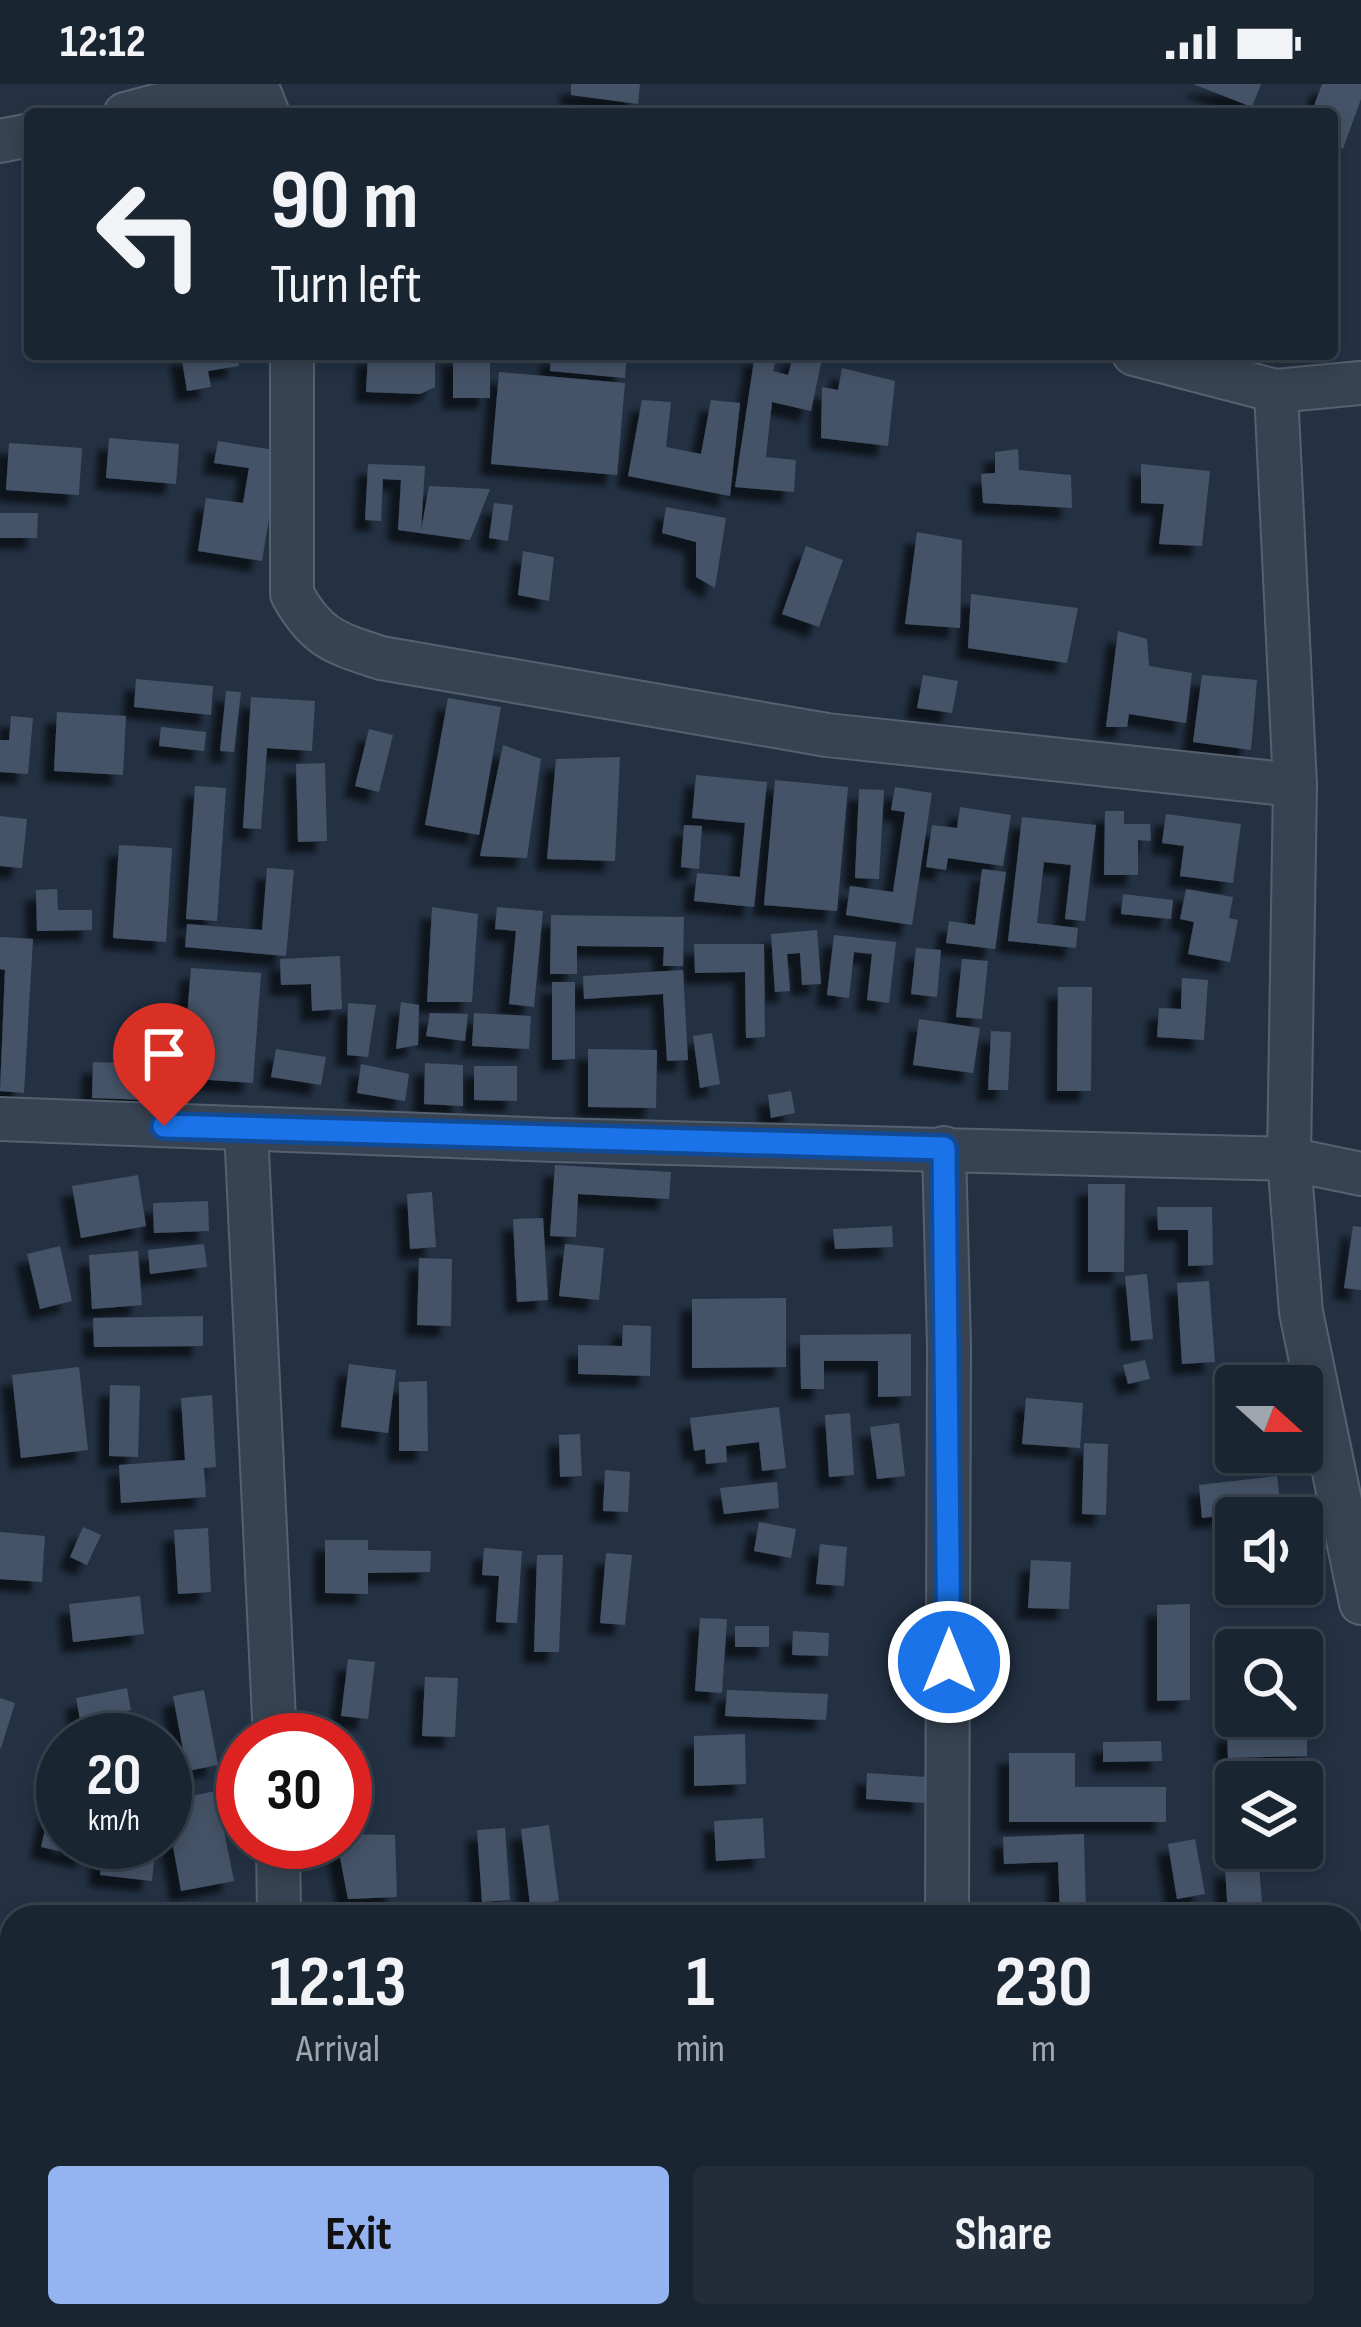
<!DOCTYPE html>
<html lang="en">
<head>
<meta charset="utf-8">
<style>
  :root { --surface:#1a2532; --page:#232d3a; --text:#f1f3f6; --muted:#9fa5ac; --line:#38424d; --accent:#95b2f1 }
  body { margin:0; font-family:"Sofia Sans Condensed",sans-serif; background:var(--page); color:var(--text); height:100vh; display:flex; flex-direction:column; font-size:45px; white-space:nowrap }
  * { box-sizing:border-box; margin:0 }
  p { font-size:39px; color:var(--muted) }
  .icon { flex:none; width:66px; height:66px; fill:none; stroke:currentColor; stroke-width:2; stroke-linecap:round; stroke-linejoin:round }
  .map { position:relative; flex:1; overflow:hidden }
  .details { position:absolute; left:0px; top:1821px; width:1362px; height:423px; display:flex; flex-direction:column; background:var(--surface); border-radius:36px 36px 0 0; box-shadow:0 6px 18px #0003,0 0 0 3px var(--line) }
  .details>* { flex:none }
  .guide { position:absolute; left:24px; top:24px; width:1314px; height:252px; border-radius:12px; box-shadow:0 6px 18px #0003,0 0 0 3px var(--line); background:#1a2532; color:var(--text); overflow:hidden }
  .needle { width:78px; rotate:111deg }
  .tools { position:absolute; left:1215px; top:1281px; display:grid; gap:24px }
  .tools a { display:grid; place-items:center; width:108px; height:108px; border-radius:12px; background:var(--surface); box-shadow:0 6px 18px #0003,0 0 0 3px var(--line); font-size:60px }
  .speed { position:absolute; left:36px; top:1629px; display:flex; gap:24px; font-size:60px; font-weight:700; text-align:center }
  .speed>* { display:grid; place-content:center; width:156px; height:156px; border-radius:50%; background:var(--surface); box-shadow:0 6px 18px #0003,0 0 0 3px var(--line); line-height:1 }
  .speed small { font-size:30px; font-weight:400 }
  .speed .limit { border:18px solid #d22; background:#fff; color:#111 }
  .pin { position:absolute; display:grid; place-items:center; width:102px; height:102px; color:#fff; margin:-123px -51px; border-radius:50% 50% 50% 0; rotate:-45deg; box-shadow:0 0 12px #0007 }
  .pin .icon { rotate:45deg }
  .me { position:absolute; width:132px; margin:-66px; rotate:0deg; stroke-linejoin:round; filter:drop-shadow(0 0 9px #0008) }
  .turn { display:flex; align-items:center; gap:42px; height:252px; padding:0 48px; font-size:54px }
  .turn .icon { width:156px; height:156px; stroke-width:2.5 }
  .turn b { display:block; font-size:84px; line-height:102px }
  .eta { display:flex; justify-content:space-evenly; align-items:center; height:204px; text-align:center }
  .eta b { font-size:72px; font-weight:700; line-height:84px }
  .cta { display:flex; gap:24px; margin-top:auto; padding:24px 48px }
  .cta a { flex:1; height:138px; border-radius:12px; background:var(--accent); color:#111; font-size:48px; font-weight:700; line-height:138px; text-align:center }
  .cta a+a { background:var(--page); color:var(--text) }
  .status { display:flex; justify-content:space-between; align-items:center; height:84px; padding:0 60px; background:var(--surface); direction:ltr }
  .status svg { height:33px; fill:currentColor }
  .map>svg:first-child { display:block }
  .building { fill:#445367; filter:url(#shadow) }
  .lines { fill:none; stroke-linecap:round; stroke-linejoin:round }
  .minor-casing { stroke:#55616f; stroke-width:46 }
  .minor { stroke:#374352; stroke-width:42 }
  .route-casing { stroke:#114b97; stroke-width:30 }
  .route { stroke:#1a73e8; stroke-width:21 }
</style>
</head>
<body>
<div class="status"><b>12:12</b><svg viewBox="0 0 49 12"><path d="M0 12V9h3v3zM5 12V6h3v6zM10 12V3h3v9zM15 12V0h3v12zM26 1h20v11H26zM47 4h2v5h-2z"/></svg></div>
<div class="map">
<svg width="1361" height="2243" viewBox="0 0 1361 2243">
  <defs>
    <filter id="shadow"><feDropShadow dx="-11" dy="11" stdDeviation="3" flood-color="#0009"/></filter>
  </defs>
  <rect width="100%" height="100%" fill="#233143"/>
  <g class="building">
    <polygon points="571,0 640,0 638,20 571,11"/>
    <polygon points="1193,0 1261,0 1252,23"/>
    <polygon points="1322,0 1361,0 1361,15 1343,65 1332,61 1332,30 1311,30"/>
    <polygon points="181,270 237,270 239,282 208,287 211,303 187,307"/>
    <polygon points="368,270 435,270 435,303 420,310 366,308"/>
    <rect x="453" y="270" width="37" height="44"/>
    <polygon points="551,270 627,270 625,294 550,287"/>
    <polygon points="755,270 777,272 773,287 788,291 794,270 823,270 811,327 772,318 766,373 796,376 794,408 735,403"/>
    <polygon points="842,284 895,297 888,362 821,354 822,303 838,306"/>
    <polygon points="499,288 625,299 617,391 491,380"/>
    <polygon points="642,316 671,318 666,363 701,370 711,316 740,319 730,412 628,392"/>
    <polygon points="109,354 179,360 176,400 106,394"/>
    <polygon points="218,357 280,367 262,477 198,467 206,414 243,419 249,384 214,379"/>
    <polygon points="9,359 82,364 79,411 6,406"/>
    <polygon points="1018,365 1019,386 1071,391 1072,424 983,419 981,390 995,389 995,368"/>
    <polygon points="368,380 425,382 421,447 429,402 490,405 470,456 398,446 401,396 383,395 381,437 365,436"/>
    <polygon points="1141,380 1210,387 1202,462 1159,460 1164,420 1141,419"/>
    <polygon points="494,419 513,421 508,457 489,454"/>
    <polygon points="666,423 726,434 715,504 696,493 696,458 662,449"/>
    <polygon points="0,429 38,429 37,454 0,454"/>
    <polygon points="917,448 962,456 960,544 905,540"/>
    <polygon points="806,462 843,476 819,543 782,530"/>
    <polygon points="523,467 554,473 549,517 518,511"/>
    <polygon points="971,510 1078,524 1067,579 968,564"/>
    <polygon points="1118,547 1147,555 1149,582 1192,589 1186,639 1129,630 1127,643 1106,643"/>
    <polygon points="923,591 958,597 952,629 917,624"/>
    <polygon points="1202,591 1257,596 1251,666 1193,658"/>
    <polygon points="136,595 213,602 211,631 134,623"/>
    <polygon points="226,607 241,608 234,668 220,667"/>
    <polygon points="251,613 315,617 312,667 267,664 261,745 243,744"/>
    <polygon points="448,614 501,623 479,751 425,741"/>
    <polygon points="57,628 126,632 123,691 54,687"/>
    <polygon points="11,632 33,634 28,690 0,688 0,656 9,656"/>
    <polygon points="161,643 206,648 204,667 159,662"/>
    <polygon points="369,645 393,651 379,708 355,702"/>
    <polygon points="503,661 541,675 527,774 480,772"/>
    <polygon points="620,673 615,777 547,775 556,675"/>
    <polygon points="325,679 327,757 298,758 296,680"/>
    <polygon points="696,691 767,698 754,823 694,817 697,789 740,793 745,739 692,734"/>
    <polygon points="775,696 848,703 837,827 764,821"/>
    <polygon points="195,702 226,704 217,837 186,835"/>
    <polygon points="895,703 932,709 912,841 846,831 850,802 893,808 905,728 891,726"/>
    <polygon points="859,705 884,706 879,795 855,794"/>
    <polygon points="960,723 1011,731 1003,782 948,774 946,786 926,783 932,741 957,744"/>
    <polygon points="1105,727 1124,727 1124,740 1150,740 1151,757 1138,756 1138,791 1104,791"/>
    <polygon points="1166,730 1241,740 1233,799 1180,792 1184,762 1162,759"/>
    <polygon points="0,732 27,735 22,784 0,782"/>
    <polygon points="1022,733 1096,741 1085,837 1065,835 1071,781 1044,778 1037,839 1078,844 1076,864 1008,857"/>
    <polygon points="684,741 702,742 699,785 681,783"/>
    <polygon points="119,761 172,764 166,858 113,854"/>
    <polygon points="267,784 294,786 286,872 185,863 187,840 262,846"/>
    <polygon points="982,785 1006,788 995,865 946,859 949,837 975,841"/>
    <polygon points="57,805 58,826 92,826 92,846 37,847 36,806"/>
    <polygon points="1186,805 1233,813 1229,834 1238,836 1230,878 1188,870 1194,838 1180,835"/>
    <polygon points="1123,810 1173,816 1171,835 1121,830"/>
    <polygon points="432,823 478,830 472,918 427,918"/>
    <polygon points="497,823 543,827 534,923 509,920 516,847 495,845"/>
    <polygon points="551,831 684,833 683,882 663,882 664,863 577,862 577,890 550,890"/>
    <polygon points="817,846 821,900 802,901 800,869 787,870 790,907 775,908 771,850"/>
    <polygon points="834,851 896,858 889,919 867,916 872,870 854,868 849,914 827,911"/>
    <polygon points="0,853 33,855 24,1009 0,1007 5,886 0,885"/>
    <polygon points="694,860 764,860 765,953 746,954 745,888 695,889"/>
    <polygon points="916,864 941,866 937,913 911,910"/>
    <polygon points="340,872 342,925 312,927 311,900 281,901 280,875"/>
    <polygon points="962,875 988,877 982,935 956,933"/>
    <polygon points="191,884 261,889 253,999 182,994"/>
    <polygon points="683,886 688,976 667,977 663,910 584,915 583,892"/>
    <polygon points="1182,894 1208,896 1204,956 1157,953 1159,924 1181,925"/>
    <polygon points="552,898 575,898 575,975 552,976"/>
    <polygon points="1058,903 1092,903 1091,1007 1057,1007"/>
    <polygon points="401,918 419,921 418,961 396,965"/>
    <polygon points="348,919 376,921 368,973 347,971"/>
    <polygon points="430,929 468,930 465,957 426,952"/>
    <polygon points="474,929 531,932 529,965 472,962"/>
    <polygon points="919,935 980,944 973,989 913,981"/>
    <polygon points="991,947 1011,948 1008,1006 988,1006"/>
    <polygon points="712,949 720,1000 700,1004 693,952"/>
    <polygon points="276,965 326,973 321,1001 271,993"/>
    <polygon points="588,965 657,966 656,1024 588,1023"/>
    <polygon points="93,978 153,980 151,1016 92,1014"/>
    <polygon points="425,979 463,981 463,1022 424,1020"/>
    <polygon points="361,980 409,990 405,1017 357,1009"/>
    <polygon points="474,982 517,982 517,1017 474,1016"/>
    <polygon points="791,1007 795,1029 771,1034 768,1011"/>
    <polygon points="555,1081 671,1088 669,1115 578,1110 576,1153 550,1152"/>
    <polygon points="138,1091 146,1142 81,1154 72,1102"/>
    <polygon points="1088,1100 1125,1100 1124,1188 1088,1188"/>
    <polygon points="432,1108 436,1163 410,1165 407,1110"/>
    <polygon points="208,1117 209,1147 154,1149 153,1119"/>
    <polygon points="1157,1123 1212,1123 1213,1181 1188,1182 1188,1146 1158,1146"/>
    <polygon points="543,1134 548,1216 517,1218 513,1135"/>
    <polygon points="892,1142 893,1163 835,1165 833,1145"/>
    <polygon points="1353,1142 1361,1143 1361,1206 1344,1204"/>
    <polygon points="204,1160 207,1183 150,1190 148,1166"/>
    <polygon points="565,1160 604,1164 599,1216 559,1212"/>
    <polygon points="60,1162 72,1217 40,1225 27,1170"/>
    <polygon points="138,1167 142,1221 92,1225 89,1171"/>
    <polygon points="419,1174 452,1175 451,1242 417,1241"/>
    <polygon points="1147,1190 1153,1255 1131,1257 1125,1192"/>
    <polygon points="1209,1197 1215,1278 1182,1280 1177,1199"/>
    <polygon points="786,1214 786,1283 692,1284 692,1215"/>
    <polygon points="203,1232 203,1262 94,1263 93,1234"/>
    <polygon points="623,1241 651,1242 650,1292 578,1290 578,1261 622,1262"/>
    <polygon points="911,1250 911,1312 878,1313 878,1277 824,1277 824,1305 801,1305 800,1251"/>
    <polygon points="1145,1276 1150,1295 1128,1300 1123,1281"/>
    <polygon points="349,1280 396,1286 388,1349 341,1343"/>
    <polygon points="79,1283 88,1366 21,1374 12,1291"/>
    <polygon points="427,1297 428,1367 399,1367 399,1298"/>
    <polygon points="110,1301 140,1302 138,1373 109,1372"/>
    <polygon points="212,1311 216,1383 204,1384 206,1413 121,1419 119,1381 185,1376 181,1314"/>
    <polygon points="1026,1314 1083,1319 1080,1364 1022,1360"/>
    <polygon points="779,1323 786,1384 762,1387 759,1358 726,1362 727,1378 706,1380 705,1365 694,1367 690,1334"/>
    <polygon points="850,1329 854,1391 829,1393 825,1331"/>
    <polygon points="899,1339 905,1392 877,1395 870,1343"/>
    <polygon points="580,1350 582,1392 560,1393 559,1351"/>
    <polygon points="1084,1359 1108,1360 1106,1431 1082,1430"/>
    <polygon points="605,1386 630,1388 628,1428 603,1427"/>
    <polygon points="1277,1392 1281,1425 1202,1434 1199,1401"/>
    <polygon points="777,1398 779,1424 724,1430 720,1404"/>
    <polygon points="759,1438 796,1445 791,1474 754,1467"/>
    <polygon points="83,1443 101,1451 87,1481 70,1473"/>
    <polygon points="208,1444 211,1508 178,1510 174,1446"/>
    <polygon points="0,1448 45,1452 42,1498 0,1495"/>
    <polygon points="325,1456 368,1456 368,1466 431,1467 430,1488 368,1489 368,1510 325,1509"/>
    <polygon points="820,1460 847,1463 844,1502 816,1500"/>
    <polygon points="484,1464 522,1467 517,1539 496,1538 499,1492 482,1491"/>
    <polygon points="606,1469 632,1471 625,1541 600,1539"/>
    <polygon points="537,1471 563,1471 559,1568 534,1568"/>
    <polygon points="1031,1476 1071,1478 1069,1525 1028,1524"/>
    <polygon points="140,1512 144,1550 73,1558 69,1520"/>
    <polygon points="1190,1520 1190,1616 1157,1617 1157,1521"/>
    <polygon points="700,1534 727,1535 722,1609 695,1607"/>
    <rect x="735" y="1542" width="34" height="21"/>
    <polygon points="793,1547 829,1549 828,1572 792,1571"/>
    <polygon points="348,1575 375,1578 368,1635 341,1632"/>
    <polygon points="425,1593 458,1594 455,1653 422,1652"/>
    <polygon points="127,1604 131,1626 80,1636 76,1614"/>
    <polygon points="204,1606 218,1681 187,1687 173,1612"/>
    <polygon points="727,1606 828,1610 826,1636 725,1632"/>
    <polygon points="0,1614 15,1619 1,1664 0,1664"/>
    <polygon points="1307,1644 1307,1672 1228,1674 1227,1647"/>
    <polygon points="745,1650 746,1700 694,1702 694,1652"/>
    <polygon points="1161,1657 1162,1677 1103,1678 1103,1658"/>
    <polygon points="1009,1669 1075,1669 1075,1703 1166,1703 1166,1738 1009,1738"/>
    <polygon points="867,1689 926,1693 924,1719 866,1715"/>
    <polygon points="216,1707 234,1797 181,1807 165,1717"/>
    <polygon points="51,1720 63,1723 63,1758 89,1758 86,1773 41,1763"/>
    <polygon points="763,1734 765,1774 716,1777 714,1737"/>
    <polygon points="549,1741 559,1817 530,1821 521,1745"/>
    <polygon points="505,1744 510,1816 482,1818 477,1746"/>
    <polygon points="345,1750 395,1751 397,1813 348,1815 337,1758 345,1758"/>
    <polygon points="1084,1750 1086,1830 1060,1831 1058,1778 1004,1780 1003,1753"/>
    <polygon points="1195,1755 1205,1810 1177,1815 1168,1760"/>
    <polygon points="103,1758 156,1758 152,1797 100,1791"/>
    <polygon points="1259,1780 1263,1833 1228,1833 1225,1783"/>
    <polygon points="164,1824 231,1827 231,1833 164,1833"/>
    <polygon points="0,1938 7,1938 6,2026 0,2026"/>
    <polygon points="0,2119 8,2119 11,2152 0,2153"/>
    <polygon points="117,2232 203,2232 204,2243 118,2243"/>
    <polygon points="507,2232 532,2243 501,2243"/>
    <polygon points="572,2232 597,2232 597,2243 571,2243"/>
    <polygon points="803,2232 865,2232 865,2233 832,2243 806,2243"/>
    <polygon points="1128,2232 1207,2232 1206,2243 1127,2243"/>
  </g>
  <g class="lines">
    <defs>
      <g id="minor">
        <polyline points="256,0 268,30"/>
        <polyline points="125,30 239,0"/>
        <polyline points="0,57 30,51"/>
        <path d="M 292,270 L 292,510 C 316,554 335,559 381,574 L 827,651 L 1295,701"/>
        <polyline points="1134,270 1276,307 1361,299"/>
        <polyline points="1276,307 1295,701 1289,1075 1301,1228 1361,1519"/>
        <polyline points="0,1035 555,1056 1289,1075 1361,1090"/>
        <polyline points="246,1045 275,1656"/>
        <polyline points="944,1064 949,1262 947,1833"/>
        <polyline points="278,1758 279,1833"/>
        <polyline points="0,2100 12,2101"/>
        <polyline points="289,2232 289,2243"/>
        <polyline points="939,2243 939,2232"/>
      </g>
    </defs>
    <use href="#minor" class="minor-casing"/>
    <use href="#minor" class="minor"/>
  </g>
  <g class="lines">
    <defs>
      <polyline id="route" points="164,1042 944,1064 949,1578"/>
    </defs>
    <use href="#route" class="route-casing"/>
    <use href="#route" class="route"/>
  </g>
</svg>
<div class="tools">
<a><svg class="needle" viewBox="-14 -14 28 28"><path d="M0-13l5 13h-10z" fill="#e53935"/><path d="M0 13l5-13h-10z" fill="#9fa5ac"/></svg></a>
<a><svg class="icon" aria-label="sound" viewBox="0 0 24 24"><path d="M4 9h4l5-4v14l-5-4H4zM17 9q2 3 0 6"/></svg></a>
<a><svg class="icon" aria-label="search" viewBox="0 0 24 24"><circle cx="10" cy="10" r="6"/><path d="M15 15l6 6"/></svg></a>
<a><svg class="icon" aria-label="layers" viewBox="0 0 24 24"><path d="M12 4l9 5-9 5-9-5zM3 14l9 5 9-5"/></svg></a>
</div>
<div class="speed"><div>20<small>km/h</small></div><div class="limit">30</div></div>
<div class="pin" style="left:164px;top:1042px;background:#d93025"><svg class="icon" aria-label="arrive" viewBox="0 0 24 24"><path d="M6 21V4h12l-3 4 3 4H6"/></svg></div>
<svg class="me" style="left:949px;top:1578px" viewBox="-20 -20 40 40"><circle r="17" fill="#1a73e8" stroke="#fff" stroke-width="3"/><path d="M0-11L8 9 0 5-8 9z" fill="#fff"/></svg>
<div class="guide">
<div class="turn"><svg class="icon" aria-label="left" viewBox="0 0 24 24"><path d="M17 20v-9H6M10 6l-5 5 5 5"/></svg><div><b>90 m</b>Turn left</div></div>
</div>
<section class="details">
<div class="eta">
<div><b>12:13</b><p>Arrival</p></div>
<div><b>1</b><p>min</p></div>
<div><b>230</b><p>m</p></div>
</div>
<div class="cta"><a>Exit</a><a>Share</a></div>
</section>
</div>
</body>
</html>
